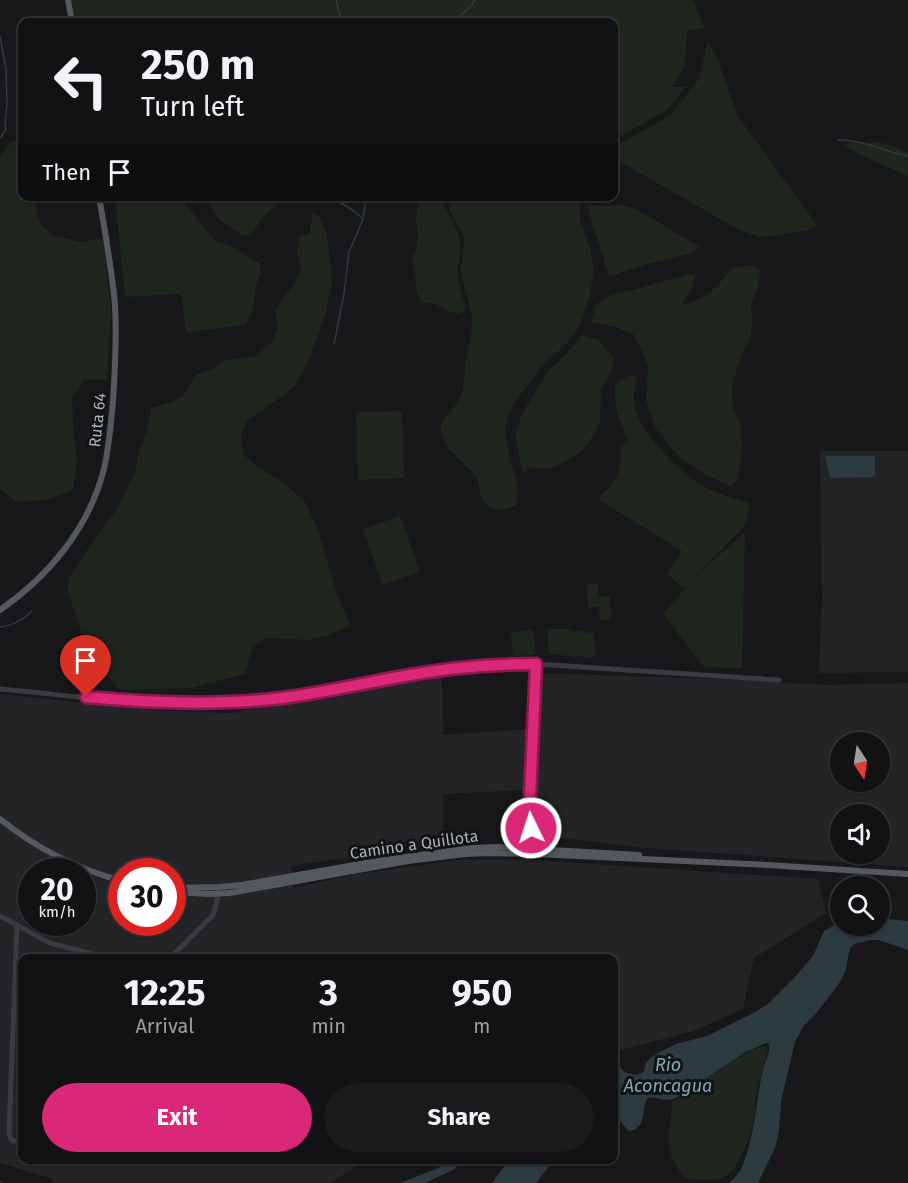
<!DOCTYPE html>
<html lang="en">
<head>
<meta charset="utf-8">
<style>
  :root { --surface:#121214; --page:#1b1b1d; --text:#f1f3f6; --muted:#9c9ea0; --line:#313234; --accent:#db2777 }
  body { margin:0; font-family:"Fira Sans",sans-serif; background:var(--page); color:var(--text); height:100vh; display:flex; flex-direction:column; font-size:22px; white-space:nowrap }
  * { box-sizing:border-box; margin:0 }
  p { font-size:20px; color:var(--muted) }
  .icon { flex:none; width:33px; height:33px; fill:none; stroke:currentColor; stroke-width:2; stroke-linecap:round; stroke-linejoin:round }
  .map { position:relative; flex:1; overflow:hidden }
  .panel { position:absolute; left:18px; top:954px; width:600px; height:210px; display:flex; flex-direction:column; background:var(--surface); border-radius:12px; box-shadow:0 2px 4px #0004,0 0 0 2px var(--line) }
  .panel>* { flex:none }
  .banner { position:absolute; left:18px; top:18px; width:600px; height:183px; border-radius:12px; box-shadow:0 2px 4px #0004,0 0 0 2px var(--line); background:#121214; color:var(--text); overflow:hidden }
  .needle { width:39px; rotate:168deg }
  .fabs { position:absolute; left:830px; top:732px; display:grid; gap:12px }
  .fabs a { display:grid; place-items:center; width:60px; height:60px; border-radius:50%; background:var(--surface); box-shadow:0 2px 4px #0004,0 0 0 2px var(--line); font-size:30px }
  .speed { position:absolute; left:18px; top:858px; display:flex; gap:12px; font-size:30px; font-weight:700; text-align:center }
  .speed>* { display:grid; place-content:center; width:78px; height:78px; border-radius:50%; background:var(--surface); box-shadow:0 2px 4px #0004,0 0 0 2px var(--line); line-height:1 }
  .speed small { font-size:15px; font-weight:400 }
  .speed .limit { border:9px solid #d22; background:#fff; color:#111 }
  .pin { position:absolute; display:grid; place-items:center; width:51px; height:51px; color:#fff; margin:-62px -26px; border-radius:50% 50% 50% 0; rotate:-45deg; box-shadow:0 0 6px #0007 }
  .pin .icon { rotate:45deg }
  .me { position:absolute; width:66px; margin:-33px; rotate:356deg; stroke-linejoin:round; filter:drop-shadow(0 0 4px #0008) }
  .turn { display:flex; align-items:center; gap:21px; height:126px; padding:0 24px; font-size:27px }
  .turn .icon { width:78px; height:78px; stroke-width:2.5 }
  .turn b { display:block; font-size:42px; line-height:51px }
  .then { display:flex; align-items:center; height:57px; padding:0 24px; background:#0003; gap:12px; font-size:22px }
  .eta { display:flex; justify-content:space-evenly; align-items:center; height:102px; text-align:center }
  .eta b { font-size:36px; font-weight:700; line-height:42px }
  .button { display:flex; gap:12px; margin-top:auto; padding:12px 24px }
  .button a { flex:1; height:69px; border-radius:36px; background:var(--accent); color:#fff; font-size:24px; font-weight:700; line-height:69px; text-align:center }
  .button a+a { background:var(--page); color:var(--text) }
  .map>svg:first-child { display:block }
  .built { fill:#242427; fill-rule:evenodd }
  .green { fill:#1e261d }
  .water { fill:#2c3b40 }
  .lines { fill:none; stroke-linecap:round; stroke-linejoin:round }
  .stream { stroke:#2c3b40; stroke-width:1.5 }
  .minor { stroke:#383b40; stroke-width:5 }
  .major { stroke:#54595f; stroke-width:6 }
  .route-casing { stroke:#8e194d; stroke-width:15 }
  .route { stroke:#db2777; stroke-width:10 }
  .labels { text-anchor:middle; stroke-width:6; stroke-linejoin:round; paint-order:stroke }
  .street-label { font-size:16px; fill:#a9b2bb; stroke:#131315 }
  .water-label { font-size:18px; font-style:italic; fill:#7da8b9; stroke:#131315 }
</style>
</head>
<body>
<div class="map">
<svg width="908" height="1183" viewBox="0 0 908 1183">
  <rect width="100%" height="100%" fill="#18181a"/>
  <g class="built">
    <polygon points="820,451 908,451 908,672 819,673 822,599"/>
    <path d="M 540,673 L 743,680 L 827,685 L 908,683 L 908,867 L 646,848 L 544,836 L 537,825 L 534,797 ZM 840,742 L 879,742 L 879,782 L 840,782 ZM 840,814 L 879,814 L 879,854 L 840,854 Z"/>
    <path d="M 442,677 L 443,735 L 528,729 L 526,790 L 443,794 L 443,842 L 291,866 L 294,888 L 356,874 L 458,860 L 520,859 L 818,879 L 826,913 L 754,958 L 743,1009 L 693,1031 L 614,1052 L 614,958 L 22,958 L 22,1160 L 366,1160 L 330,1183 L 52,1183 L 53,1179 L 0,1163 L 0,694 L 161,711 L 234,713 L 266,706 ZM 32,872 L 82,872 L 82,922 L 32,922 ZM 122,872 L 172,872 L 172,922 L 122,922 Z"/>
  </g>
  <g class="green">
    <polygon points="71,0 694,0 704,28 687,31 685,65 672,87 686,87 667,110 614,140 614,22 75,22"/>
    <polygon points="708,41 717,58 737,115 817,225 807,231 762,237 739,230 624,164 614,162 614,147 671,115 699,79"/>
    <polygon points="22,138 22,196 35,197 34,199 39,221 51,235 81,242 104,238 111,313 107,381 99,379 84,380 72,398 73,424 77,460 73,490 46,500 16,502 0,488 0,156 11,142"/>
    <path d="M 852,142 C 860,143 866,143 873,142 C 885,142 898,148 908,153 L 908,176 L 858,154 L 843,145 Z"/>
    <path d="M 115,197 C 137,199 161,207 182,200 L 215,241 L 236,248 L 249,258 L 259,262 L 261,271 L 256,286 L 253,311 L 245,325 L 186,332 L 181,294 L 125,297 Z"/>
    <polygon points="204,197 286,197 263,217 253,232 249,235 243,236 219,219"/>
    <path d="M 419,197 L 442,197 C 444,213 458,225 460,241 C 461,254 457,267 458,280 C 460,290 464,299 466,308 L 460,314 L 448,311 L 436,304 L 425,303 L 421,300 L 417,293 L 415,273 L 412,262 L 417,245 L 418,230 L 416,221 Z"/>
    <path d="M 447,197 L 580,197 L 580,220 L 590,248 L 594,270 L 589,298 L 583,318 L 577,330 L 567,343 L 543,366 L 517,399 L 509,412 L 505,429 L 510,461 L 516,477 L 518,491 L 516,505 C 509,509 498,512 490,507 C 475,497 483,487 475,476 C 464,461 442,449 441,430 C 441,415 454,411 459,400 C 465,387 464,373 466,359 C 468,348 472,335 472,323 C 472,305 463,288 461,270 C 460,260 466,248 464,238 C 463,233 458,227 455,222 C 451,214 448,205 447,197 Z"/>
    <path d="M 588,205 L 605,206 L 621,205 L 636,209 L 700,247 L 692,253 L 647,264 L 610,276 C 605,269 605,261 602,253 C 597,236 591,222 588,205 Z"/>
    <polygon points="313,212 320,217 326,233 330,258 332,283 325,315 311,355 298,381 287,393 246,421 241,437 244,455 261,469 283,482 305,502 312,516 319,533 337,593 350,626 326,636 308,640 265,638 252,648 245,674 191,688 119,690 87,649 67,589 70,576 89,547 117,509 135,472 140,448 147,430 151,408 174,401 184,395 196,375 213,369 222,361 256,356 274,340 278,326 275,311 286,294 293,287 301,270 297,249 300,236 309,234"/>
    <path d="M 753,265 L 760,271 L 758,286 L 751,304 L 752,321 L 750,340 L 744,349 L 737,368 L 732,387 L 733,410 L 741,424 L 742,450 L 738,479 L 731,486 L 706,475 L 679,457 L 656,429 L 646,400 L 648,367 L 642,349 L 633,334 L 616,327 L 591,322 L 595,305 L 609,296 L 633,290 L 689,274 L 695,276 L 692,289 L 684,300 L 683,305 C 707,299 717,287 732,268 Z"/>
    <polygon points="582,335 599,340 614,359 613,368 607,378 601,391 600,420 596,431 588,443 578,454 563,463 552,468 542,469 531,467 523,474 515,436 522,414 548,371 562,359"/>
    <path d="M 629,375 L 637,377 C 634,389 632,401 637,414 C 643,434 682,475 702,485 C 715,493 735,499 750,503 L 746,524 L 695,577 L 745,532 L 742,668 L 722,668 L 703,666 L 663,613 L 685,589 L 667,574 L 682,551 L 598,499 C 610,487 617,480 620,463 C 621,457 622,454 620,448 L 629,441 C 619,421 614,408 615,385 Z"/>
    <polygon points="402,411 404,478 358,480 356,412"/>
    <polygon points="400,516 420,572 383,585 363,529"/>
    <polygon points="598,584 599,597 610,596 611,619 600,620 599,607 588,608 587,585"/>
    <polygon points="547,629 570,629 570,631 582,631 583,633 594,632 595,657 584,658 584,656 572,657 572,655 561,656 560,654 549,654"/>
    <polygon points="533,630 536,655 513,656 511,632"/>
    <path d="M 766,1046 L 768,1049 C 765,1063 760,1076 757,1090 C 755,1102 755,1114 752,1126 C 749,1139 738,1169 727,1175 C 714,1183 697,1180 683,1177 C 678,1168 672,1160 670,1150 C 666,1134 672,1117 672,1101 C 682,1098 688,1091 696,1086 C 716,1072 743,1051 766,1046 Z"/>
  </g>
  <g class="water">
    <polygon points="825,456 875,456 875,475 873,477 830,478"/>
    <path d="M 879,918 L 908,921 L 908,950 L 891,944 L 878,940 L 870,940 L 854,944 L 850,948 L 845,972 L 840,982 L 818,1011 L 803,1027 L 795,1042 L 781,1101 L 779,1131 L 775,1148 L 758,1183 L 729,1183 C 735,1177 740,1172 743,1165 C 755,1134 756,1101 763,1069 C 765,1061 772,1051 768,1043 L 766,1043 L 744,1053 L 676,1098 C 662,1103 656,1095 647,1099 C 641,1111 647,1129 629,1131 L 619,1120 L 614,1118 L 614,1061 L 618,1064 L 624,1072 L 637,1075 L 641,1073 L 644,1071 L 646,1063 L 650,1058 L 664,1050 L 676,1044 L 707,1036 L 755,1012 L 768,1004 L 794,978 L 813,956 L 824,931 L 840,922 L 840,926 L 879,926 Z"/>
    <polygon points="453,1160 462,1160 455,1169 425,1183 400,1183 436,1169"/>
    <polygon points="509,1160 554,1160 536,1183 492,1183"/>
  </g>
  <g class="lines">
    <g class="stream">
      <polyline points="336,0 340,16 338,22"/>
      <path d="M 453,22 C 461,14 469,10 475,0"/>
      <polyline points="0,36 6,70 7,103 5,124 6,130 0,138"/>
      <polyline points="614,130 620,129"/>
      <path d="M 838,140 C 862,139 885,152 908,156"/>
      <polyline points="326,196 341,203 354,211 363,219"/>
      <polyline points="334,344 344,294 349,252 363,219 366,196"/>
      <path d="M 0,627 C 12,626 24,619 32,611"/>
      <polyline points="0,1182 2,1183"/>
    </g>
    <g class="minor">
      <path d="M 0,689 C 45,693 91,699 136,702 C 183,705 231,703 278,698 C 319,694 359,684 399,677 C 444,669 490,664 536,664 L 779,680"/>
      <polyline points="535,850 530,797 536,664"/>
      <polyline points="0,916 50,943 108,958"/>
      <polyline points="17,926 9,1132 10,1137 13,1141 22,1142"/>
      <polyline points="170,958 213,915 216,905 219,887"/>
    </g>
    <g class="major">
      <polyline points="68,0 72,22"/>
      <path d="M 0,610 C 49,576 89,528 104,469 C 109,447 111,424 113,401 C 115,370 117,337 115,305 C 112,269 105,233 99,196"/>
      <path d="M 0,819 C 36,848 77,869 122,881"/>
      <path d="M 531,828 C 535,838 541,844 551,847"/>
      <path d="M 515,845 C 526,843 528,838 531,828"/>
      <polyline points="172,888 219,887 242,885 377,861 470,848 499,847 639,855"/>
      <polyline points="172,892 210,894 230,893 408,861 465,854 489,853 535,854 768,865 908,874"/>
    </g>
  </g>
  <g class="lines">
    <defs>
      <path id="route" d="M 86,697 C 151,703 217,706 282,698 C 322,693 360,684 399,677 C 444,668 490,664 536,664 L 530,797 L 531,828"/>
    </defs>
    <use href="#route" class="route-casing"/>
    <use href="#route" class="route"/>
  </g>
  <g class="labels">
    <g class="street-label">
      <text transform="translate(97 420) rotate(-84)" y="6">Ruta 64</text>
      <text transform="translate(414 844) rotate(-8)" y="6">Camino a Quillota</text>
    </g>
    <g class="water-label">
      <text x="668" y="1071">Rio<tspan x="668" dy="21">Aconcagua</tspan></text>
    </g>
  </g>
</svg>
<div class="fabs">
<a><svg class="needle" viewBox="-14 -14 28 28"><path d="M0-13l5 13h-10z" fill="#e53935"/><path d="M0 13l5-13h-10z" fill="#9c9ea0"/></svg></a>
<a><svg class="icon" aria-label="sound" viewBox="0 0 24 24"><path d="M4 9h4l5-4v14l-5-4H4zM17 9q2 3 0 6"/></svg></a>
<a><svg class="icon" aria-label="search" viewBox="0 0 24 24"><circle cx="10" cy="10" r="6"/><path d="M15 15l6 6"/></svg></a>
</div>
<div class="speed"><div>20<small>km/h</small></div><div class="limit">30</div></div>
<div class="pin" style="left:86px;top:697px;background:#d93025"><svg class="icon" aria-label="arrive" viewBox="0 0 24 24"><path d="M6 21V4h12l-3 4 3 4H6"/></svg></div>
<svg class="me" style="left:531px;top:828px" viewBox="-20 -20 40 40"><circle r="17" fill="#db2777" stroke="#fff" stroke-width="3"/><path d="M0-11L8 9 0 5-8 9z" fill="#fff"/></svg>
<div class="banner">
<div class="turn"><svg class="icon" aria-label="left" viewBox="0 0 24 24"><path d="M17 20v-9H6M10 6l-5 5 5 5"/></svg><div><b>250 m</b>Turn left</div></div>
<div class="then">Then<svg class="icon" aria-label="arrive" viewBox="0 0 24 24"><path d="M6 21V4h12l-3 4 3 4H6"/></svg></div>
</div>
<section class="panel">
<div class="eta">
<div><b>12:25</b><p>Arrival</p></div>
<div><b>3</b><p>min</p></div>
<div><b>950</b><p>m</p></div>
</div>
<div class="button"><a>Exit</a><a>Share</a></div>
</section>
</div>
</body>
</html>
